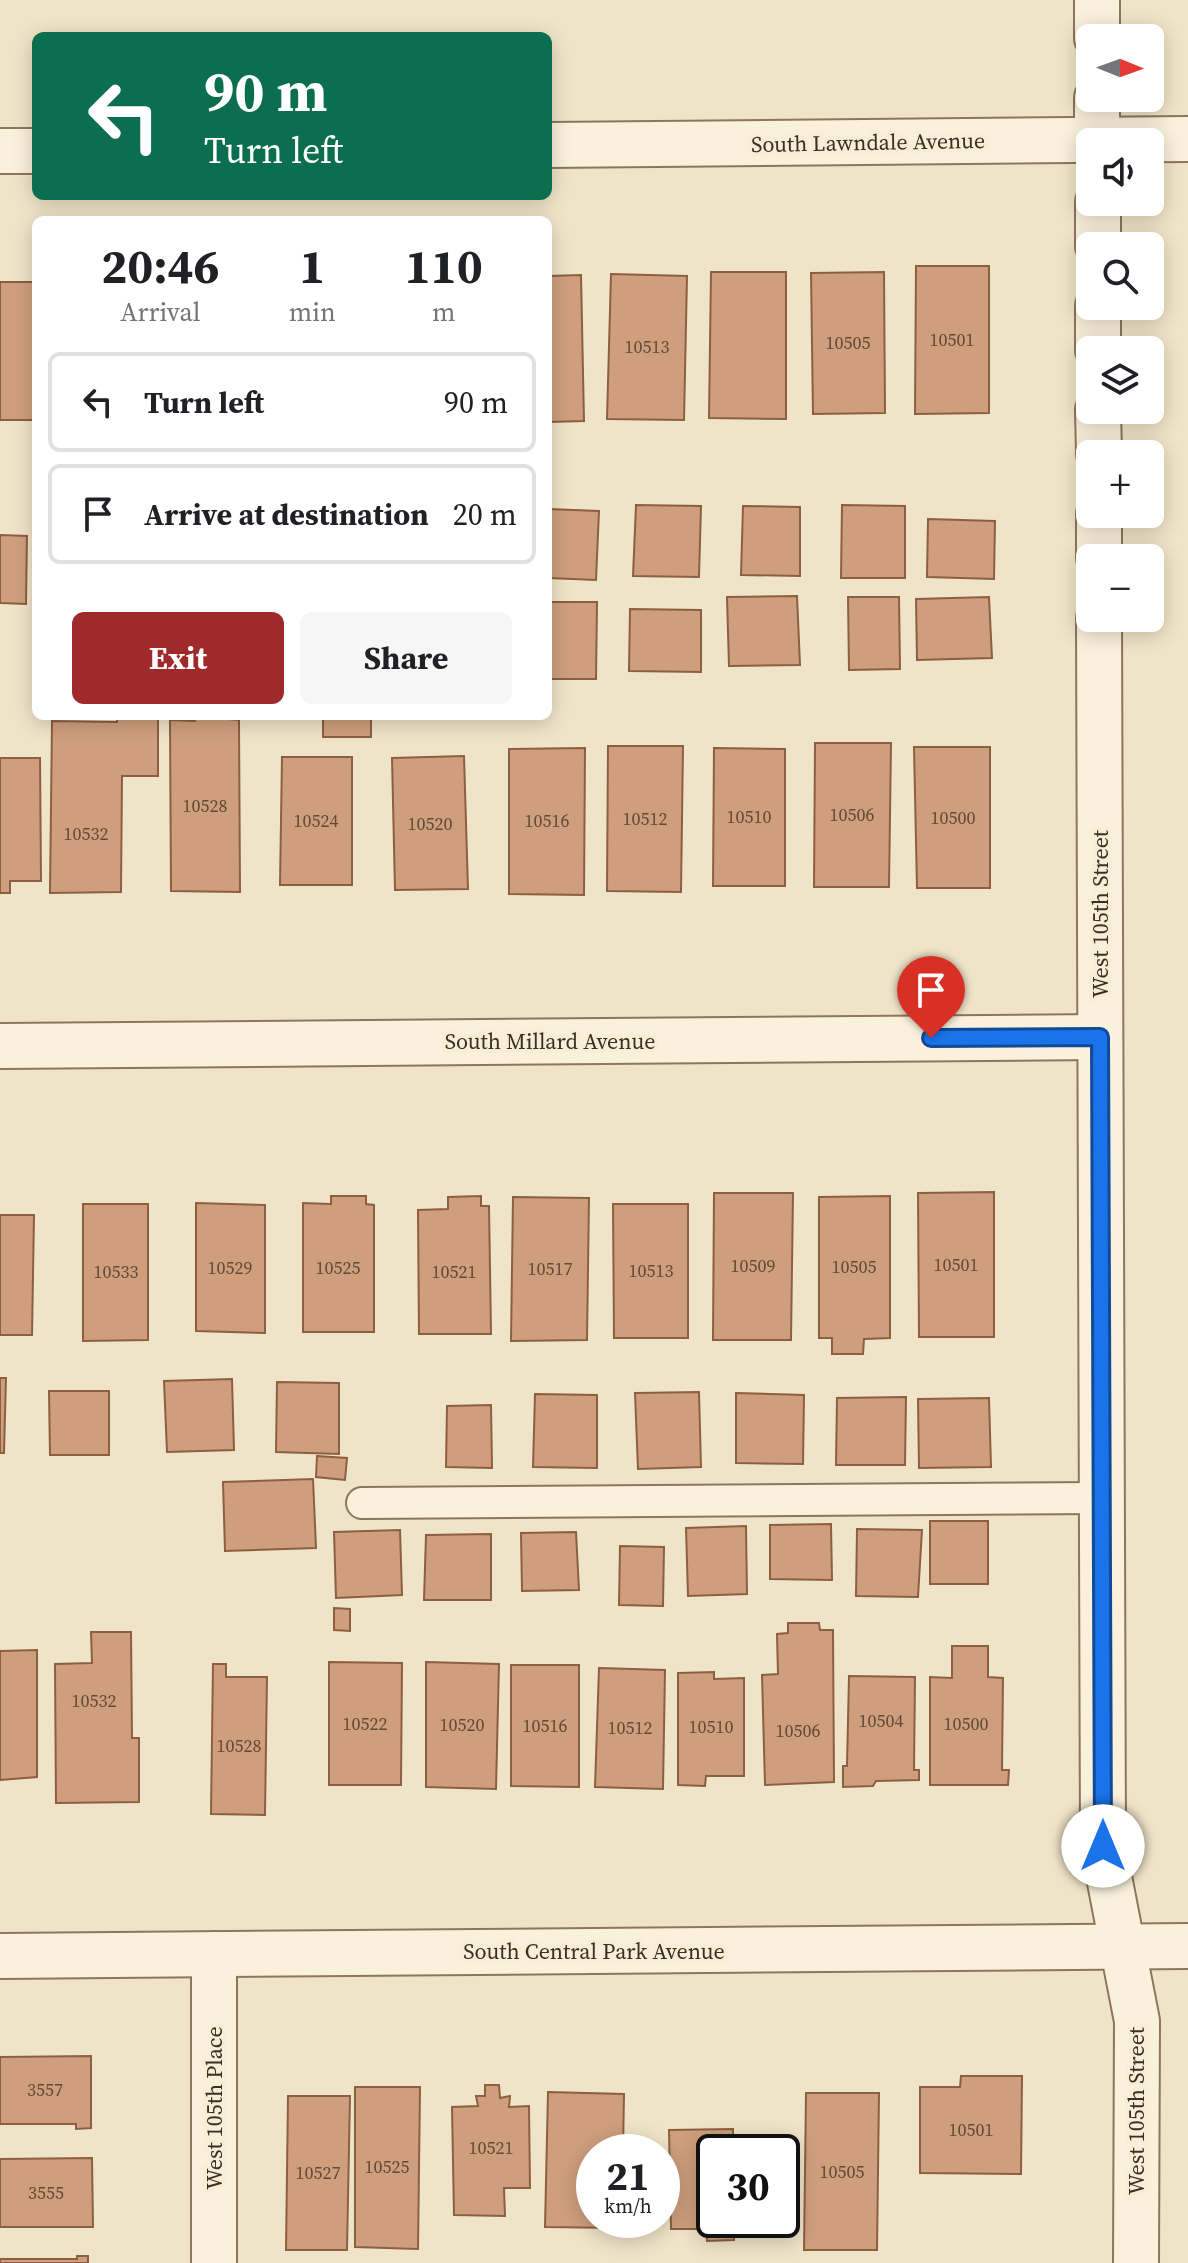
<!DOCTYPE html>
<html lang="en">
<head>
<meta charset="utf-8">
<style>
  :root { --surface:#fff; --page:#f6f6f6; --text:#202124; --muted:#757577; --line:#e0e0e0; --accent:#9e2a2b }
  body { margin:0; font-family:"Source Serif 4",serif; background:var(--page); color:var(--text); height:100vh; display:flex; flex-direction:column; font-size:30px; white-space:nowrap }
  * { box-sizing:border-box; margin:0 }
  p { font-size:26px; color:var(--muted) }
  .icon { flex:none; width:44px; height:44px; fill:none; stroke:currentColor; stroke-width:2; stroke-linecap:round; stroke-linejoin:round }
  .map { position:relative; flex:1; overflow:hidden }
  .details { position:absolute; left:32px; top:216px; width:520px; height:504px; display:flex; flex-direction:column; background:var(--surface); border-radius:12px; box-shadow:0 4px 20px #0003 }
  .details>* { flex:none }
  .top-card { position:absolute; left:32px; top:32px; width:520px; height:168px; border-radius:12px; box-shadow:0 4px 20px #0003; background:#0b6e4f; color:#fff; overflow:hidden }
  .needle { width:52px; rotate:91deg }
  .tools { position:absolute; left:1076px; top:24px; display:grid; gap:16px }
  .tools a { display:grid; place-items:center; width:88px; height:88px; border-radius:12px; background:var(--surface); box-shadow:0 4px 20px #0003; font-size:40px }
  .speed { position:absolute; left:576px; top:2134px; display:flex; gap:16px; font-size:40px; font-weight:700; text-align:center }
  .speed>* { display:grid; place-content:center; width:104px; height:104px; border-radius:50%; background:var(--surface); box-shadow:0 4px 20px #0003; line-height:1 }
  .speed small { font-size:20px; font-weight:400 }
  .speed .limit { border:4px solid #111; border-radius:12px; background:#fff; color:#111 }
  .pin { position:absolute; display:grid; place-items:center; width:68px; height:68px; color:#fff; margin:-82px -34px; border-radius:50% 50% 50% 0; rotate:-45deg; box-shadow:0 0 8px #0007 }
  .pin .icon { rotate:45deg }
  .me { position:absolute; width:88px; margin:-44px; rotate:0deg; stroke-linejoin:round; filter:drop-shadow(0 0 6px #0008) }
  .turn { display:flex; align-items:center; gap:28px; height:168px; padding:0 40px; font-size:36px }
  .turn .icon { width:104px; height:104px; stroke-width:2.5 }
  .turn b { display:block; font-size:56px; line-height:68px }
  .eta { display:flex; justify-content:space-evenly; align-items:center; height:136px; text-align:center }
  .eta b { font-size:48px; font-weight:700; line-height:56px }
  .cta { display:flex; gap:16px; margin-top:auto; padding:16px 40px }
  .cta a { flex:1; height:92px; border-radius:12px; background:var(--accent); color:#fff; font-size:32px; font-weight:700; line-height:92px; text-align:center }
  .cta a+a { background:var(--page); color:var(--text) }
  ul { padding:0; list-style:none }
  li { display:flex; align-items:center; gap:24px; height:100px; margin:0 16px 12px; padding:0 24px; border:4px solid var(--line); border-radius:12px }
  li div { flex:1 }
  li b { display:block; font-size:30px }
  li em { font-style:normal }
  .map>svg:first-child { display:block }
  .building { fill:#cf9f7d; stroke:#8d5f41; stroke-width:2 }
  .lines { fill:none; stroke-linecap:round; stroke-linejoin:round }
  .service-casing { stroke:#8d765c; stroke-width:34 }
  .minor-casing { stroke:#8d765c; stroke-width:48 }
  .service { stroke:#faf1dc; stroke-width:30 }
  .minor { stroke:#faf1dc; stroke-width:44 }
  .route-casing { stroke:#114b97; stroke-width:20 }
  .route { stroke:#1a73e8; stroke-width:14 }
  .labels { text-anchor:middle; stroke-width:8; stroke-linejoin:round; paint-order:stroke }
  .number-label { font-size:18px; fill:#624a37 }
  .street-label { font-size:22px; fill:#3d2e20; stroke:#f7eed8 }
</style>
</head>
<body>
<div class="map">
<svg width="1188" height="2263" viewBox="0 0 1188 2263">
  <rect width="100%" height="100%" fill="#f0e4c8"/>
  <g class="building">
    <polygon points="916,266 989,266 989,413 915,414"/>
    <polygon points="711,272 786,272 786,419 709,418"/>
    <polygon points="884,272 885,413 813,414 811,273"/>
    <polygon points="611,274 687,276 684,420 607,419"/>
    <polygon points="581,275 584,421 548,422 548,276"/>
    <rect x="0" y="282" width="36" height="138"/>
    <polygon points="636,505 701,506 699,577 633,576"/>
    <polygon points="842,505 905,506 905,578 841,578"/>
    <polygon points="743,506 800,507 800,576 741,575"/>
    <polygon points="548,509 599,511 596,580 548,578"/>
    <polygon points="928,519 995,521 994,579 927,577"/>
    <polygon points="0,535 27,536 26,604 0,603"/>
    <polygon points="797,596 800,665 729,666 727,597"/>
    <polygon points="848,597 899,597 900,669 849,670"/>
    <polygon points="989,597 992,658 917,660 916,599"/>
    <polygon points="548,602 597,602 596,679 548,679"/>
    <polygon points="630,609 701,610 701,672 629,671"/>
    <polygon points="117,716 158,716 158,776 122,776 121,892 50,893 52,721 117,722"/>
    <polygon points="196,716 239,720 240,892 171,891 170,720 195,721"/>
    <rect x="323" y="716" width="48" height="21"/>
    <polygon points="815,743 891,743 889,887 814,887"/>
    <polygon points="608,746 683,746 681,892 607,891"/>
    <polygon points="914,747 990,747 990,888 917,888"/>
    <polygon points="585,748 584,895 509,894 509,749"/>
    <polygon points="714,748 785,749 785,886 713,886"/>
    <polygon points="464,756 468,889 395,890 392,758"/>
    <polygon points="282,757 352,757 352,885 280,885"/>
    <polygon points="0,758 40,758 41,881 10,881 10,893 0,893"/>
    <polygon points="994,1192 994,1337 919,1337 918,1193"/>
    <polygon points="714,1193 793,1193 791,1340 713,1340"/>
    <polygon points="331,1196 366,1196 366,1204 374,1205 374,1332 303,1332 303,1203 331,1204"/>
    <polygon points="481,1196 481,1206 489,1206 491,1334 419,1334 418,1210 448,1209 448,1197"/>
    <polygon points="890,1196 890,1338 864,1339 863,1354 832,1354 832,1338 819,1338 819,1197"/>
    <polygon points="513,1197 589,1198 587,1340 511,1341"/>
    <polygon points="196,1203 265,1205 265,1333 196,1331"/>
    <polygon points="83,1204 148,1204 148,1340 83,1341"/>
    <polygon points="613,1204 688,1204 688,1338 614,1338"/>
    <polygon points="0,1215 34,1215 32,1335 0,1335"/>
    <polygon points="0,1378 6,1378 4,1453 0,1453"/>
    <polygon points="232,1379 234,1450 167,1452 164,1381"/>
    <polygon points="277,1382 339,1383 339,1454 276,1452"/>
    <polygon points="49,1391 109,1391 109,1455 50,1455"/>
    <polygon points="699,1392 701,1467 638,1469 635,1393"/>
    <polygon points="736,1393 804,1395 803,1464 736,1463"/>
    <polygon points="535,1394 597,1395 597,1468 533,1467"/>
    <polygon points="906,1397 905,1465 836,1465 837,1398"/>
    <polygon points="989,1398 991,1467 919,1468 918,1399"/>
    <polygon points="491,1405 492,1468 446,1467 447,1406"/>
    <polygon points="317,1456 347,1458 345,1480 316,1477"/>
    <polygon points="313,1479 316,1548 225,1551 223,1482"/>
    <rect x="930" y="1521" width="58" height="63"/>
    <polygon points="831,1524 832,1580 770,1579 770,1525"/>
    <polygon points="746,1526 747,1594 688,1596 686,1528"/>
    <polygon points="857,1529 922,1530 918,1597 856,1596"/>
    <polygon points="400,1530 402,1595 336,1598 334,1532"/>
    <polygon points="576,1532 579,1590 522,1591 521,1533"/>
    <polygon points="491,1534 491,1600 424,1600 426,1535"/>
    <polygon points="620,1546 664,1547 663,1606 619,1605"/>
    <polygon points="334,1608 350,1609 350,1631 334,1630"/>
    <polygon points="788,1623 819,1623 820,1630 833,1630 834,1782 765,1785 762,1675 778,1674 777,1634 788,1633"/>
    <polygon points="91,1632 131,1632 132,1738 139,1738 139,1802 56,1803 55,1664 92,1663"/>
    <polygon points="952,1646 988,1646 988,1677 1003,1678 1002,1770 1009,1770 1008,1785 930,1785 930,1677 952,1678"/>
    <polygon points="37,1650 37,1777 0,1780 0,1651"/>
    <polygon points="329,1662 402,1663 401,1785 329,1785"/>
    <polygon points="426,1662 499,1664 496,1789 426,1787"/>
    <polygon points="213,1664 226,1664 226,1677 267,1677 265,1815 211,1814"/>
    <polygon points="511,1665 579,1665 579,1787 511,1786"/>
    <polygon points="599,1668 665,1670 663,1789 595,1787"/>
    <polygon points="714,1672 714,1679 744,1678 744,1776 706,1776 705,1786 678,1785 678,1673"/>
    <polygon points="849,1676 915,1677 914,1770 919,1770 919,1780 876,1781 873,1786 843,1787 843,1766 847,1766"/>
    <polygon points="91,2056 91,2128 76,2129 76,2124 0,2124 0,2057"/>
    <polygon points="961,2076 1022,2076 1021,2174 920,2173 920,2087 960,2087"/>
    <polygon points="485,2085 499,2085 500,2098 510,2096 509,2107 529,2106 530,2188 504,2188 505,2216 454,2215 452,2107 478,2106 476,2096 485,2096"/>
    <polygon points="355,2087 420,2087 418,2249 355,2247"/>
    <polygon points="548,2092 624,2094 623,2152 594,2152 594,2220 622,2220 621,2228 545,2227"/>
    <polygon points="806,2093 879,2093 877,2250 804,2250"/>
    <polygon points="288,2096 350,2096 347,2250 286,2250"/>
    <polygon points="733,2129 733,2152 714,2152 714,2220 734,2220 734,2240 707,2241 706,2229 671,2229 669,2130"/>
    <polygon points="92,2158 93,2227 0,2227 0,2159"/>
    <polygon points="77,2256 88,2256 88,2263 0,2263 0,2259 77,2259"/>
  </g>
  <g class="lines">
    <defs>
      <polyline id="service" points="362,1503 1102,1498"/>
      <g id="minor">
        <polyline points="1097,0 1097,38"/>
        <polyline points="1097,98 1097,142"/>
        <polyline points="548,145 1188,139"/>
        <polyline points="0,151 36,151"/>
        <polyline points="1098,202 1098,246"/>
        <polyline points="1098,306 1098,350"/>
        <polyline points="1098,410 1099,454"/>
        <polyline points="1099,514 1099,558"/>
        <polyline points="1099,618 1103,1846 1137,2021 1136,2263"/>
        <polyline points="0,1046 1100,1037"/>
        <polyline points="214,1954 214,2263"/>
        <polyline points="0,1956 1188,1946"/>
      </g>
    </defs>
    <use href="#service" class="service-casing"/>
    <use href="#minor" class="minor-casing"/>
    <use href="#service" class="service"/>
    <use href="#minor" class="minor"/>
  </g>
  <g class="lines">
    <defs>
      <polyline id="route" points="931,1038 1100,1037 1103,1846"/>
    </defs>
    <use href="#route" class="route-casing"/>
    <use href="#route" class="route"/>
  </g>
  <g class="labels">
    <g class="number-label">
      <text x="952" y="346">10501</text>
      <text x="848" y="349">10505</text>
      <text x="647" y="353">10513</text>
      <text x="205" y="812">10528</text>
      <text x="852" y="821">10506</text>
      <text x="749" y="823">10510</text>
      <text x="953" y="824">10500</text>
      <text x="645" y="825">10512</text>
      <text x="316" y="827">10524</text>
      <text x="547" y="827">10516</text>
      <text x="430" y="830">10520</text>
      <text x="86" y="840">10532</text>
      <text x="956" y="1271">10501</text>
      <text x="753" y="1272">10509</text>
      <text x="854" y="1273">10505</text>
      <text x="230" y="1274">10529</text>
      <text x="338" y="1274">10525</text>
      <text x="550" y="1275">10517</text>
      <text x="651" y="1277">10513</text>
      <text x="116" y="1278">10533</text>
      <text x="454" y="1278">10521</text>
      <text x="94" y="1707">10532</text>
      <text x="881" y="1727">10504</text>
      <text x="365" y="1730">10522</text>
      <text x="966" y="1730">10500</text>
      <text x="462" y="1731">10520</text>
      <text x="545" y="1732">10516</text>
      <text x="711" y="1733">10510</text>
      <text x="630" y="1734">10512</text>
      <text x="798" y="1737">10506</text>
      <text x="239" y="1752">10528</text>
      <text x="45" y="2096">3557</text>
      <text x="971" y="2136">10501</text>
      <text x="491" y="2154">10521</text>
      <text x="387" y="2173">10525</text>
      <text x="842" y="2178">10505</text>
      <text x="318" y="2179">10527</text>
      <text x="46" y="2199">3555</text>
    </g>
    <g class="street-label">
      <text transform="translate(868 142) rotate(-1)" y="8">South Lawndale Avenue</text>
      <text transform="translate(1100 914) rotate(-90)" y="8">West 105th Street</text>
      <text x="550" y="1049">South Millard Avenue</text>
      <text x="594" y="1959">South Central Park Avenue</text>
      <text transform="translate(214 2108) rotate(-90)" y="8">West 105th Place</text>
      <text transform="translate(1136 2111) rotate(-90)" y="8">West 105th Street</text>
    </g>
  </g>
</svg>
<div class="tools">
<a><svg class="needle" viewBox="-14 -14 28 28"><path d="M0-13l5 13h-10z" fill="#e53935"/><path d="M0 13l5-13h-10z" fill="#757577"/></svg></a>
<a><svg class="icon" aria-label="sound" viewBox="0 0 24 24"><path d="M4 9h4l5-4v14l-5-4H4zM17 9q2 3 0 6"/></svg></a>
<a><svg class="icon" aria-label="search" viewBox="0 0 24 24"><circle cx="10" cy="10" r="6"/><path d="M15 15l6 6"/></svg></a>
<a><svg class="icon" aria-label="layers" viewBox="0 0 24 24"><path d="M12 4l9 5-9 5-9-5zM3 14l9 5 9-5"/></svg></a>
<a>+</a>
<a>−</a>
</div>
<div class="speed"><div>21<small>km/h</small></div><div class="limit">30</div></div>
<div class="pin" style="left:931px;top:1038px;background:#d93025"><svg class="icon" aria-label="arrive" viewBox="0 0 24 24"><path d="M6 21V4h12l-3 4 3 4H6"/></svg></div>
<svg class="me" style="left:1103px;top:1846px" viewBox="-20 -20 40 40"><circle r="19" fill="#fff"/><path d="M0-13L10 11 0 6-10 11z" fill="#1a73e8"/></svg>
<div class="top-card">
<div class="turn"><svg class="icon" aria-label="left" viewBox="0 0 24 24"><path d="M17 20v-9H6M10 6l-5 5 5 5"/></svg><div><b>90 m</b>Turn left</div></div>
</div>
<section class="details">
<div class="eta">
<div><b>20:46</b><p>Arrival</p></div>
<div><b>1</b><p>min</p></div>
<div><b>110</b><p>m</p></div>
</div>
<ul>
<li><svg class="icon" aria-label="left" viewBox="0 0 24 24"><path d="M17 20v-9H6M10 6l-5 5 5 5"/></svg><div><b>Turn left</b></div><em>90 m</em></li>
<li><svg class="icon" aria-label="arrive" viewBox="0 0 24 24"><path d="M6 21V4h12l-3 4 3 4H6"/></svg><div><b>Arrive at destination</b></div><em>20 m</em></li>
</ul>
<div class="cta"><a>Exit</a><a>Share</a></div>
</section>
</div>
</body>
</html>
